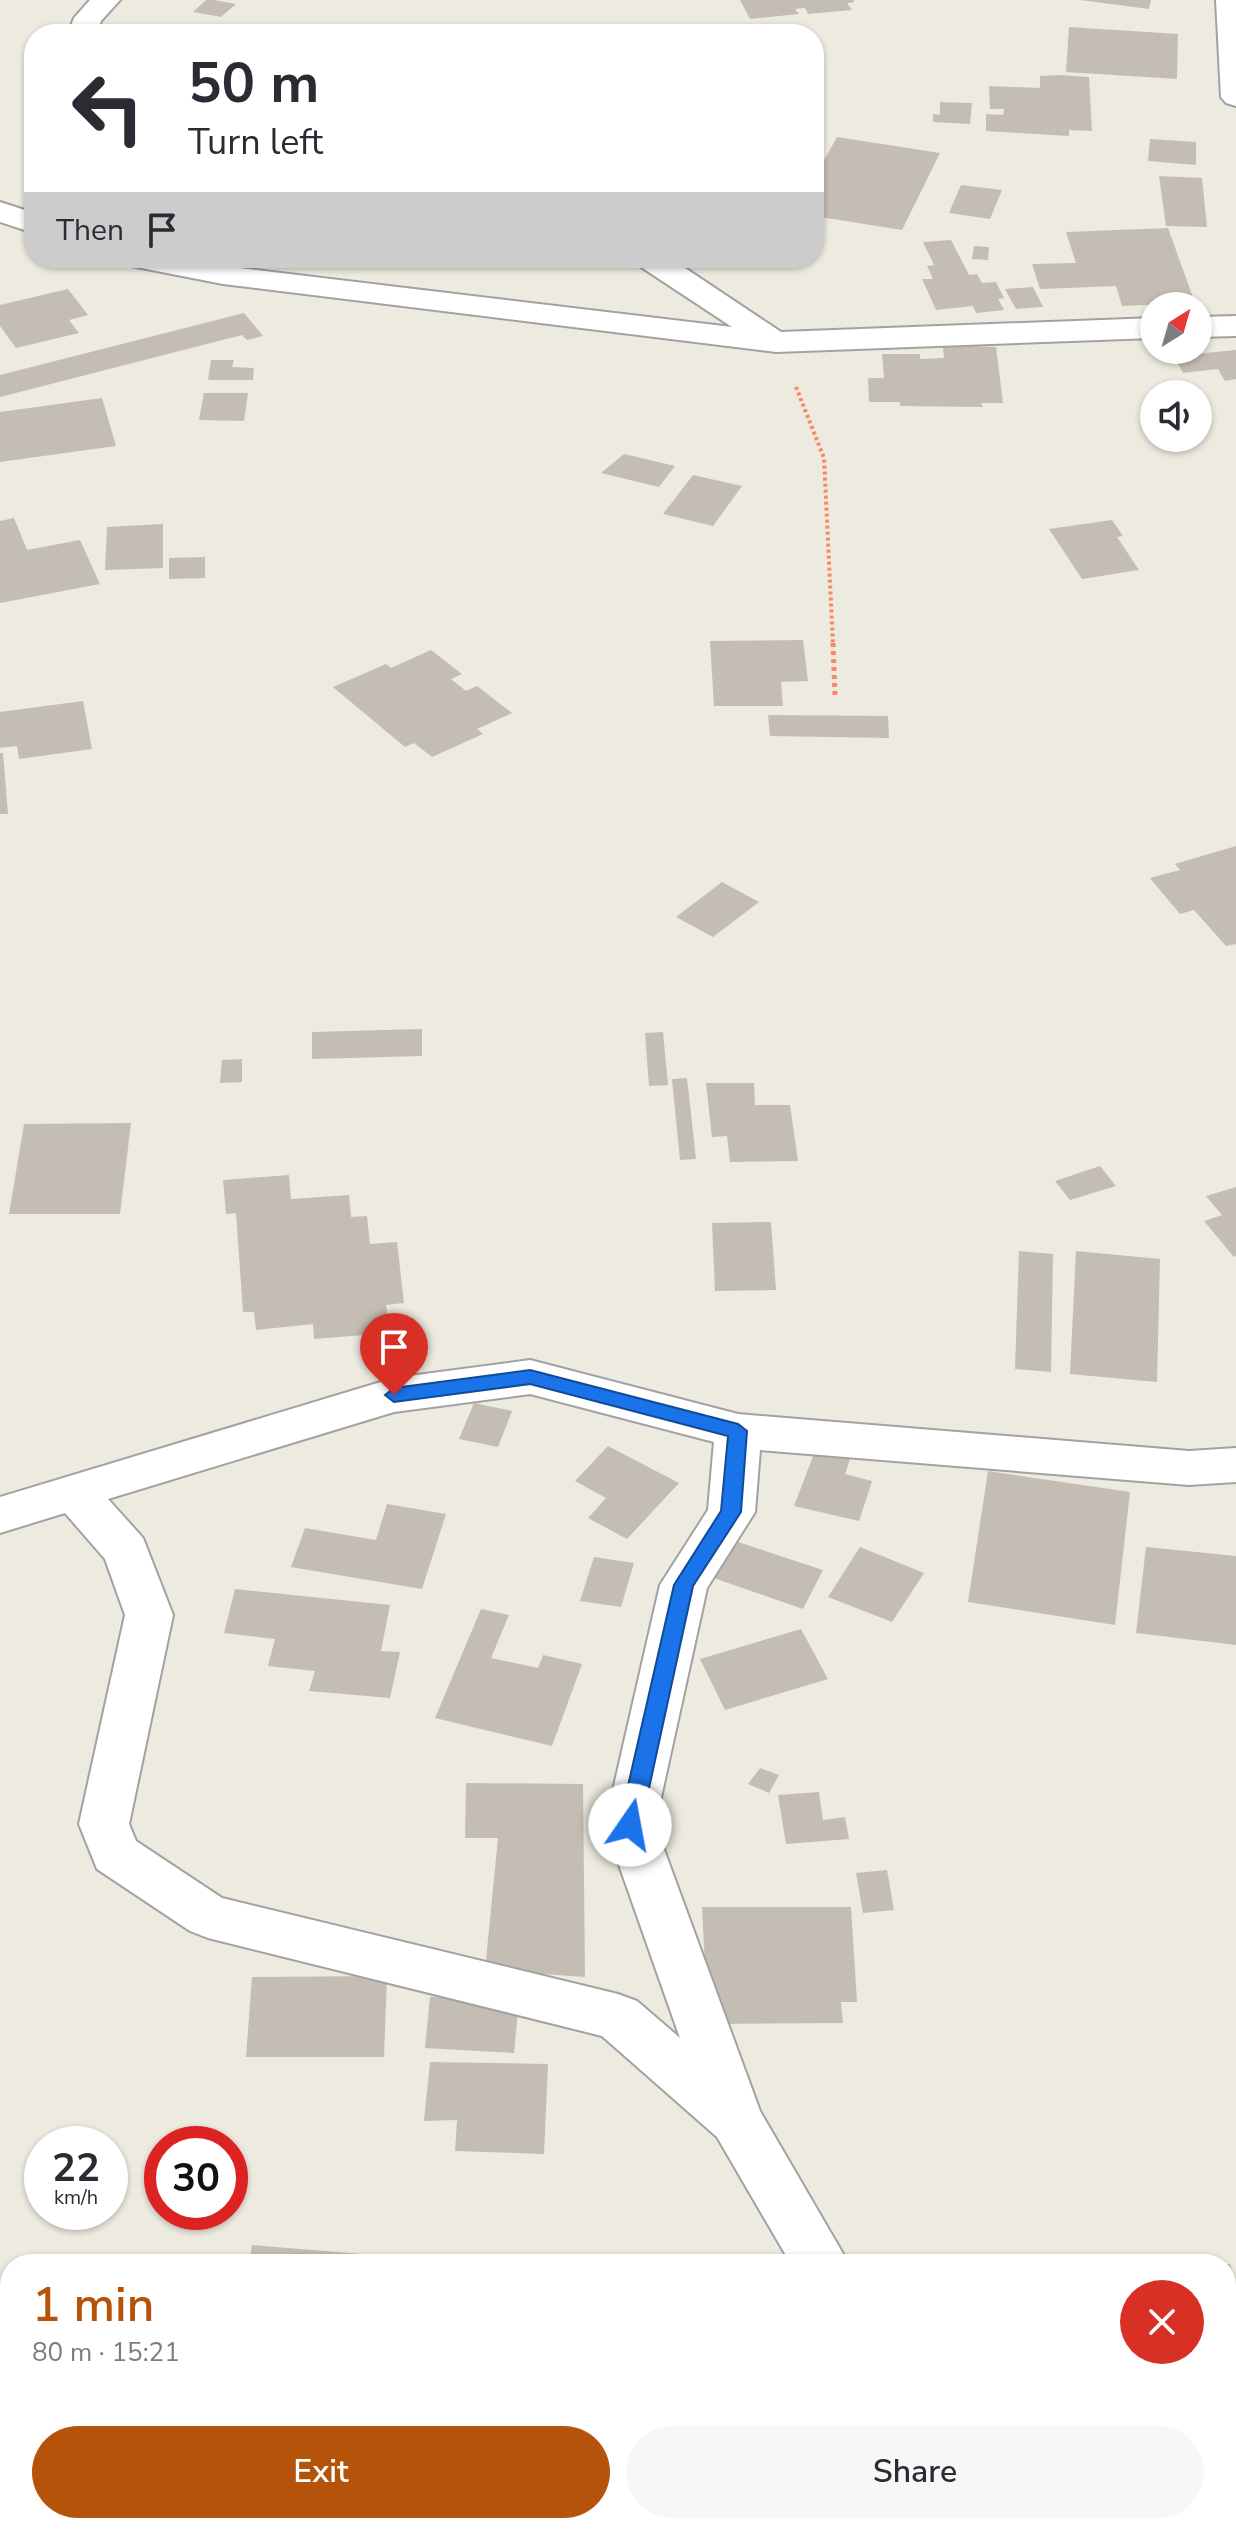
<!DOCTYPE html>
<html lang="en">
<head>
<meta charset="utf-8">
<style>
  :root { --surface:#fff; --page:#f7f7f7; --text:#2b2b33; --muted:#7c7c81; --accent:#b45309 }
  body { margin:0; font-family:"Nunito Sans",sans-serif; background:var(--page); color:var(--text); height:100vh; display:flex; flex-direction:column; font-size:30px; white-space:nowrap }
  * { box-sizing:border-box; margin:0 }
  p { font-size:26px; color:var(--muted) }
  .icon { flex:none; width:44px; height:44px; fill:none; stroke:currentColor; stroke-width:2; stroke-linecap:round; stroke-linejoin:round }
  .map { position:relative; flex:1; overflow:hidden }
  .sheet { position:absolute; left:0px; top:2254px; width:1236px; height:280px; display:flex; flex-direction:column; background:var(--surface); border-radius:32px 32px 0 0; box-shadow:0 2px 6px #0004 }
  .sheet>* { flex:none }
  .top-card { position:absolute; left:24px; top:24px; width:800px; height:244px; border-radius:32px; box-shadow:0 2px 6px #0004; background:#fff; color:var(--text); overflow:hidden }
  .needle { width:52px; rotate:37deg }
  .fabs { position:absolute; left:1140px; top:292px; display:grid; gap:16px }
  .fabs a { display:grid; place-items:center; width:72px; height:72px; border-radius:50%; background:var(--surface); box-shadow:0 2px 6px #0004; font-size:40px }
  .speed { position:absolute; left:24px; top:2126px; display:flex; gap:16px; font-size:40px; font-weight:700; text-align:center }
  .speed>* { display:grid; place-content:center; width:104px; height:104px; border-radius:50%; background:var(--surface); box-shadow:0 2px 6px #0004; line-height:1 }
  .speed small { font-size:20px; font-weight:400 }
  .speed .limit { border:12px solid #d22; background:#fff; color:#111 }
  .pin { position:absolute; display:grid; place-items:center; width:68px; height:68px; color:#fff; margin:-82px -34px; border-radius:50% 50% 50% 0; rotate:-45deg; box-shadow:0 0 8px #0007 }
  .pin .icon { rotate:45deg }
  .me { position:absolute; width:88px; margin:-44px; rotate:12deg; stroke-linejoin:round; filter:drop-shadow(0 0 6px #0008) }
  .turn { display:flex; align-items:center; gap:28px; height:168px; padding:0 32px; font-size:36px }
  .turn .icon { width:104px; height:104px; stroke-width:2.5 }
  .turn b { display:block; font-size:56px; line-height:68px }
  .then { display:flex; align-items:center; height:76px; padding:0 32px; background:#0003; gap:16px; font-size:30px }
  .round { display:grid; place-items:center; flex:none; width:84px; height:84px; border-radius:42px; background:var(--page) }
  .overview { display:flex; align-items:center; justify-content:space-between; height:136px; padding:0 32px }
  h1 { font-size:48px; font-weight:600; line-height:60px; color:var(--accent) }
  .button { display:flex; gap:16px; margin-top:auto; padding:16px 32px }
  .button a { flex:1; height:92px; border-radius:48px; background:var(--accent); color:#fff; font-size:32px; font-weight:600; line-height:92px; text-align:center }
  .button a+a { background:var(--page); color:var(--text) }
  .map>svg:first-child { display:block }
  .building { fill:#c4bdb3 }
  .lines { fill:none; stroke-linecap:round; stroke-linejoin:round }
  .minor-casing { stroke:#a2a2a2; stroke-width:4 }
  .path-far1 { stroke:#fb8762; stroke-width:4; stroke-dasharray:3 3; stroke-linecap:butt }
  .path { stroke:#fb8762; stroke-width:5; stroke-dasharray:4 4; stroke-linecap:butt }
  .minor { fill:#fff; fill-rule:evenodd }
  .route { fill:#1a73e8; stroke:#114b97; stroke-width:2 }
</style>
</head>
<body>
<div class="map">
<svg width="1236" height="2534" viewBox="0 0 1236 2534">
  <rect width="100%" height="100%" fill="#edeae0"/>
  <g class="building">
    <polygon points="206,0 214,0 236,4 221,17 193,12"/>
    <polygon points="740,0 854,0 854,2 847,3 852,10 808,14 805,8 795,9 799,14 750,19"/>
    <polygon points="1080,0 1151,0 1149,9"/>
    <polygon points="190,26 217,33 217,34 178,34"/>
    <polygon points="1069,27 1178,34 1177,79 1066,72"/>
    <polygon points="1059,75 1089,77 1092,131 1069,130 1069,136 986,131 986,114 1003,115 1004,109 990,109 989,86 1040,88 1040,76"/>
    <polygon points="940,102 972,103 970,124 933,122 933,114 940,115"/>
    <polygon points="837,137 940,153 902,230 814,216 814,172 817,173"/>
    <polygon points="1150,139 1196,142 1196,165 1148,161"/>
    <polygon points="1159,176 1202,178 1207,227 1166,226"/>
    <polygon points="961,185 1002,190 990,219 949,213"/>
    <polygon points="1168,228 1195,303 1122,306 1116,286 1040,289 1032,264 1076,263 1066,232"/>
    <polygon points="951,240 969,275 977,274 982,283 996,282 1004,298 998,299 1004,310 976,313 973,306 936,310 922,279 933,279 927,266 934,265 923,242"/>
    <polygon points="974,246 989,247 988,260 972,259"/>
    <polygon points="1033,287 1043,307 1016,309 1005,289"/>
    <polygon points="68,289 88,315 69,320 79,333 16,348 0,326 0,305"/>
    <polygon points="244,313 263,336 247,340 242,335 0,397 0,375"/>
    <polygon points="943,345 996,347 1003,403 981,403 983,407 900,406 900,402 869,402 868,378 884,378 882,354 920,354 920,359 944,358"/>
    <polygon points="1236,350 1236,379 1225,381 1218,369 1183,373 1174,356"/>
    <polygon points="211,360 234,360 232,367 254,368 253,380 208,380"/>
    <polygon points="204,393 248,393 244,421 199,420"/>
    <polygon points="102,398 116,446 0,462 0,412"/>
    <polygon points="624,454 675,466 659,487 601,473"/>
    <polygon points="693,475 742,486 713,526 663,514"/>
    <polygon points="14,518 27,550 80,540 100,584 0,603 0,521"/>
    <polygon points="1112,520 1123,536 1117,537 1139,570 1082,579 1049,529"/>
    <polygon points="163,524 163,568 105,570 107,527"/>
    <polygon points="205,557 205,578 169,579 169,558"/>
    <polygon points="803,640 808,681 781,682 783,706 714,706 710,641"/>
    <polygon points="431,650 462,674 451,679 466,691 477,686 512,713 477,729 483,734 432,757 414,743 405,747 333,687 386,664 391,668"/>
    <polygon points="83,701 92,749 19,759 17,746 0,748 0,712"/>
    <polygon points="768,715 888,716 889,738 770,736"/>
    <polygon points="0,753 3,753 8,814 0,814"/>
    <polygon points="1236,846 1236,944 1226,946 1194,910 1180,914 1150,878 1180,870 1175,864"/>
    <polygon points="722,882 759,902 713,937 676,917"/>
    <polygon points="422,1029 422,1056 312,1059 312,1032"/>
    <polygon points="663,1032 668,1085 649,1086 645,1033"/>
    <polygon points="242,1059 242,1082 220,1083 222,1060"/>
    <polygon points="687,1078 696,1159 680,1160 672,1079"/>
    <polygon points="706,1083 754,1083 755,1105 790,1105 798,1161 730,1162 727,1136 712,1137"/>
    <polygon points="131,1123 120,1214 9,1214 24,1124"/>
    <polygon points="1100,1166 1116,1186 1070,1200 1055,1181"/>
    <polygon points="289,1175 291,1199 349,1195 351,1217 367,1216 370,1244 397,1242 404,1303 386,1305 390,1333 314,1339 313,1324 256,1330 254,1312 243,1312 236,1213 226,1214 223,1180"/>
    <polygon points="1236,1187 1236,1256 1234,1257 1204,1221 1222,1215 1206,1196"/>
    <polygon points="771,1222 776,1290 715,1291 712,1223"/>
    <polygon points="1019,1251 1053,1254 1051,1372 1015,1369"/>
    <polygon points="1076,1251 1160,1259 1157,1382 1070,1374"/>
    <polygon points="474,1403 512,1411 498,1447 459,1439"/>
    <polygon points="608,1446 679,1483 627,1539 588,1518 606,1498 575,1481"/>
    <polygon points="815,1451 850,1459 845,1474 872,1481 859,1521 794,1506"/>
    <polygon points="988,1471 1130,1492 1115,1625 968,1602"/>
    <polygon points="387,1504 446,1514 422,1589 291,1567 305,1528 376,1540"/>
    <polygon points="726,1538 823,1570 803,1609 705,1575"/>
    <polygon points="860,1547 924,1573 892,1622 828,1597"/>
    <polygon points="1146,1547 1236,1556 1236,1645 1136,1633"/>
    <polygon points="594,1557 634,1563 621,1607 580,1601"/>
    <polygon points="235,1589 390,1605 381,1651 400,1652 390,1698 309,1691 315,1671 268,1666 275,1639 224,1633"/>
    <polygon points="481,1609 509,1615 491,1658 538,1668 543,1655 582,1664 552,1746 435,1718"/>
    <polygon points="801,1629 828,1679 725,1710 700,1659"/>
    <polygon points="760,1768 779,1775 769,1793 748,1784"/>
    <polygon points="466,1783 583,1784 585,1977 485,1970 498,1838 465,1838"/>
    <polygon points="819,1792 823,1820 845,1817 849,1839 786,1844 778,1795"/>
    <polygon points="887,1870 894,1910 863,1913 856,1873"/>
    <polygon points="702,1907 851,1907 857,2002 841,2002 843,2023 708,2024"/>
    <polygon points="387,1976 384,2057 246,2057 252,1977"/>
    <polygon points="430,1997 519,2001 514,2053 425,2048"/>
    <polygon points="430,2062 548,2064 544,2154 455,2151 457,2120 424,2121"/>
    <polygon points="252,2245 435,2260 435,2264 249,2264"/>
    <polygon points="1226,2264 1230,2264 1236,2287 1236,2322 1226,2323"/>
    <polygon points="394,2524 608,2524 619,2534 384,2534"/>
  </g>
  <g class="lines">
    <defs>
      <g id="minor">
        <polygon points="90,0 120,0 101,21 96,34 68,34 74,18"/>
        <polygon points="1216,0 1236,0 1236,106 1226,103 1221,97"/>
        <polygon points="0,202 34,213 34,233 0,222"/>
        <polygon points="121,258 185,258 223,266 732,327 638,265 633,258 670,258 781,332 1154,318 1154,338 776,352 223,284 126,265"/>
        <polygon points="1236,316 1236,336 1198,337 1198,317"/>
        <path d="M 530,1360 L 738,1414 L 1189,1451 L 1236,1448 L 1236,1482 L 1189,1485 L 760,1450 L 755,1512 L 707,1588 L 655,1825 L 760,2111 L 849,2264 L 791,2264 L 717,2137 L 602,2036 L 208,1938 L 190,1931 L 97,1869 L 79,1824 L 125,1615 L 105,1559 L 65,1513 L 0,1533 L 0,1497 L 394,1378 ZM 530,1394 L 714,1442 L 708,1510 L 660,1585 L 605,1825 L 680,2038 L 637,2001 L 618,1994 L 222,1898 L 136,1841 L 129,1824 L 173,1615 L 143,1538 L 108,1499 L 394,1412 Z"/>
        <polygon points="993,2524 1057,2524 1061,2534 997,2534"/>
      </g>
    </defs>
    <use href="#minor" class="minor-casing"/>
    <polyline class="path-far1" points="796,387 824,458 833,645"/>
    <polyline class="path" points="833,643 835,696"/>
    <use href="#minor" class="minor"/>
  </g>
  <polygon class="route" points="530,1370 738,1424 747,1431 741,1512 693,1586 641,1825 637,1831 630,1833 623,1831 619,1825 674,1585 721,1511 728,1436 530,1384 394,1402 385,1395 394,1388"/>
</svg>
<div class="fabs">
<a><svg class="needle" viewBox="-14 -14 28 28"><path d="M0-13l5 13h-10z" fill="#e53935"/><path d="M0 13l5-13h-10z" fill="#7c7c81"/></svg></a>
<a><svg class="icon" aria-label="sound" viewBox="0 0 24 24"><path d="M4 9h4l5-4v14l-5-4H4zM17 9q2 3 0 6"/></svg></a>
</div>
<div class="speed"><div>22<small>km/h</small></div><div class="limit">30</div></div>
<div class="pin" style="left:394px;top:1395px;background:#d93025"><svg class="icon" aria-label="arrive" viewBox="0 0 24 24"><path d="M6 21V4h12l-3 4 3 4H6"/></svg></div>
<svg class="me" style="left:630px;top:1825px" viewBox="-20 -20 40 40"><circle r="19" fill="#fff"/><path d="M0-13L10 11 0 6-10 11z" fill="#1a73e8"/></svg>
<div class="top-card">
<div class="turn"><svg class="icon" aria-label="left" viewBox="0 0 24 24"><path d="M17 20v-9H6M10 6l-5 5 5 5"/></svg><div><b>50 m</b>Turn left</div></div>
<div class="then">Then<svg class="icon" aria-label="arrive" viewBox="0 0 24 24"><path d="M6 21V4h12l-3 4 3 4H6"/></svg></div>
</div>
<section class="sheet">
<div class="overview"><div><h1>1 min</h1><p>80 m · 15:21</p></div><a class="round" style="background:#d93025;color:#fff"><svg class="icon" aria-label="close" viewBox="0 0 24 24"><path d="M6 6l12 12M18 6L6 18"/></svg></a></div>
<div class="button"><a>Exit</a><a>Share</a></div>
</section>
</div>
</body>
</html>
